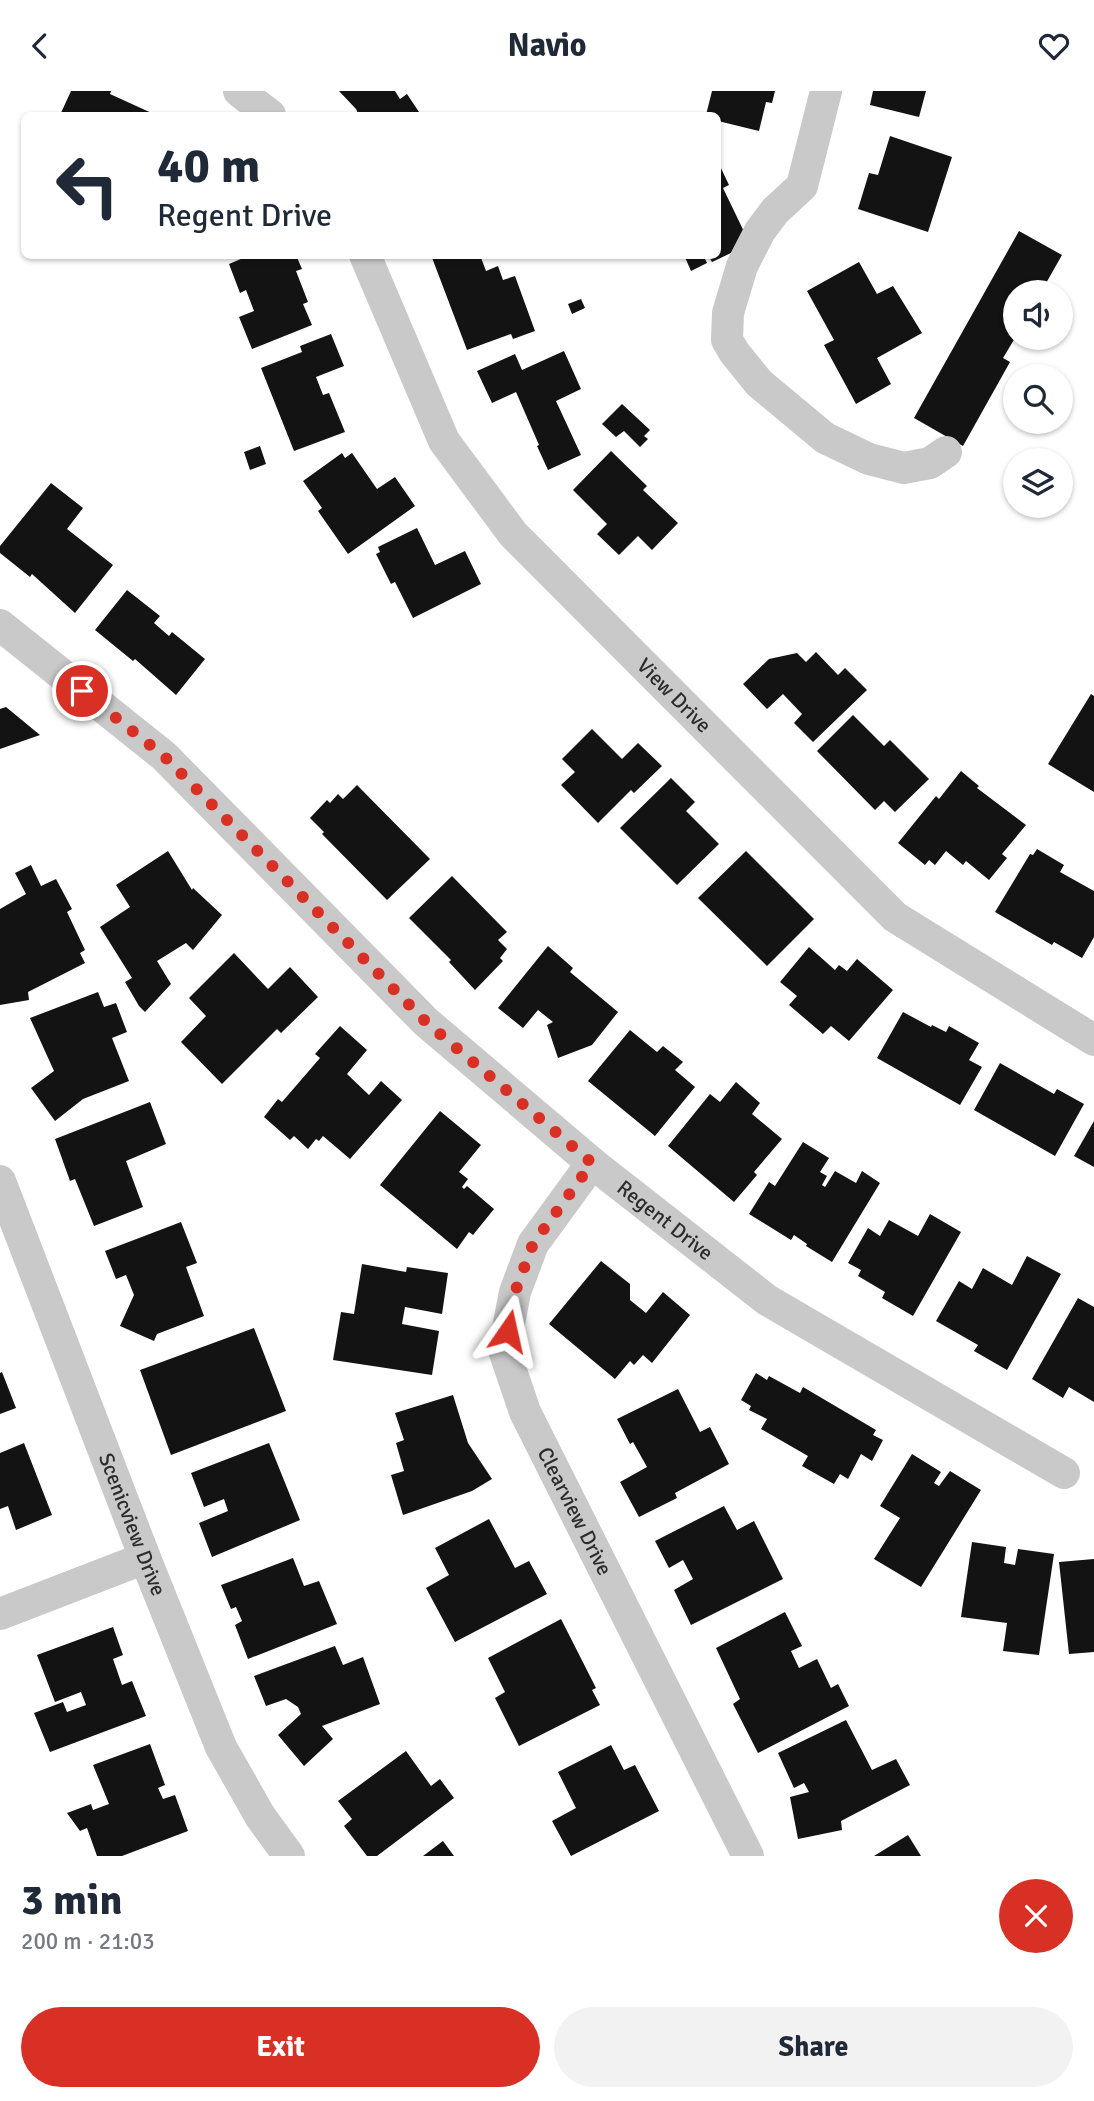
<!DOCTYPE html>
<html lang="en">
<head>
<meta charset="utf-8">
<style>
  :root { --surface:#fff; --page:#f2f2f3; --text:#1f2937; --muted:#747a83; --accent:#d93025 }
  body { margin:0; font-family:Signika,sans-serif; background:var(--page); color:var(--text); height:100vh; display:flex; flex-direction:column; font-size:26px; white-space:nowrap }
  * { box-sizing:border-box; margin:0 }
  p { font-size:23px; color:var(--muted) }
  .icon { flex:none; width:38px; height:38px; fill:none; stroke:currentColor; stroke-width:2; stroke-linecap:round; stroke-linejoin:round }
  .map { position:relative; height:1765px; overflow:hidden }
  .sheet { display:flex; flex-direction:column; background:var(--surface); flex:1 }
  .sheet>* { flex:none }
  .top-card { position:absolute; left:21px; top:21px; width:700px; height:147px; border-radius:10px; box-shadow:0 2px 5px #0004; background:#fff; color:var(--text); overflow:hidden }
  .tools { position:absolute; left:1003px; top:189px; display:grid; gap:14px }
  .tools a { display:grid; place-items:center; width:70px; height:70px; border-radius:50%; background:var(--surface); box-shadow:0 2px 5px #0004; font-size:35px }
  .pin { position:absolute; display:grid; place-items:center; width:60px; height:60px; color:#fff; margin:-30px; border:4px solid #fff; border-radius:50%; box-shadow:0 2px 7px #0007 }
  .me { position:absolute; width:77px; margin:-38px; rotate:11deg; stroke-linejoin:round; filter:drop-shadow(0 0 5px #0008) }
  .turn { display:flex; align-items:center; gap:24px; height:147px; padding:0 21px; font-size:32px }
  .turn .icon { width:91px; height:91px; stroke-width:2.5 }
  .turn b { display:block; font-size:49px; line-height:60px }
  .round { display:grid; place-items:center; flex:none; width:74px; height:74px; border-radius:37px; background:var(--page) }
  .summary { display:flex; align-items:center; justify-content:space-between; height:119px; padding:0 21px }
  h1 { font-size:42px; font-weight:800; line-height:52px }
  .action { display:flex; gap:14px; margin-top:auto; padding:14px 21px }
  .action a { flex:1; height:80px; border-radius:42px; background:var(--accent); color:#fff; font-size:28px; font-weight:800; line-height:80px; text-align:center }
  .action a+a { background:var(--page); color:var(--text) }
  header { display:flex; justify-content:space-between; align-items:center; height:91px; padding:0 21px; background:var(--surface); font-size:32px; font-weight:800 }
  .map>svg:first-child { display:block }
  .building { fill:#131313 }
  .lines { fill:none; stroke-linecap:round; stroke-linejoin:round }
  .minor { stroke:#c9c9c9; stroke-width:32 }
  .route { stroke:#d93025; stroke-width:12; stroke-dasharray:0 21.6 }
  .labels { text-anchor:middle; stroke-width:7; stroke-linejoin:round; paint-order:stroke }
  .street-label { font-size:21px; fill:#2c2c2c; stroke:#fff }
</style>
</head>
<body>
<header><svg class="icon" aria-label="back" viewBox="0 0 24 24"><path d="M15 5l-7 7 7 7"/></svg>Navio<svg class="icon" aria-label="heart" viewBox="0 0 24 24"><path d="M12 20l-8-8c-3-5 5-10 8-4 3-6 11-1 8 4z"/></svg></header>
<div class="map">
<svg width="1094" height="1765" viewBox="0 0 1094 1765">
  <rect width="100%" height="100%" fill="#fff"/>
  <g class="building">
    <polygon points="71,0 111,0 110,3 156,24 60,24"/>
    <polygon points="339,0 395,0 400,8 407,3 421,24 359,24 356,18"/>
    <polygon points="712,0 775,0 772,12 766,11 759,40 718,30 718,24 706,24"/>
    <polygon points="873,0 926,0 919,26 870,14"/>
    <polygon points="890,45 952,66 928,141 858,118 869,82 878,84"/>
    <polygon points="718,71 729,94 723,97 750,153 712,171 708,164 718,164"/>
    <polygon points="1019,140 1062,164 1041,201 1015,201 1015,247 1003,267 1010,271 963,355 914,327"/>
    <polygon points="250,164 296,164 302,178 296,180 308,211 303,213 312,234 252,258 239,226 254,220 246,199 240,202 229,173"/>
    <polygon points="431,164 480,164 486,180 498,175 503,189 515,185 535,240 513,248 511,243 467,259"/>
    <polygon points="684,164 703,164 707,172 691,180"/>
    <polygon points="859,171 877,203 893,195 922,242 877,267 891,293 856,313 824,254 834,249 807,200"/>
    <polygon points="581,208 585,217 572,223 568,213"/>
    <polygon points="331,243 344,275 316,286 323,304 329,302 345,341 294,360 261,277 302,261 300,255"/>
    <polygon points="564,260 581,298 556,310 581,364 548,379 537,355 539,354 516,301 492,312 477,280 515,263 522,279"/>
    <polygon points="622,313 650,339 644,345 648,348 640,356 624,340 616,346 602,333"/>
    <polygon points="260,355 266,373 250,379 244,361"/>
    <polygon points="611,360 647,395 643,399 678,432 652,459 638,445 619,464 597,443 607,433 573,399"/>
    <polygon points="342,362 345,367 352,362 377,398 395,386 415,415 348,463 318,420 322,417 303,390"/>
    <polygon points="51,392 83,417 67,438 113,474 75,522 32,483 30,486 0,462 0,455"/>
    <polygon points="417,437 435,474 465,460 481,493 413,527 395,491 391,493 376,463 380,461 378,456"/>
    <polygon points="127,499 160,525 154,532 169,545 172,541 205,568 176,604 135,568 133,570 95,539"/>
    <polygon points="816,561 838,584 845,577 867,599 813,651 794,632 802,623 783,603 767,618 743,593 769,568 797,562 806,571"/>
    <polygon points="1091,603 1094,605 1094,701 1048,673"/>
    <polygon points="6,616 40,644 0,658 0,618"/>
    <polygon points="853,624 884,655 890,649 929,688 895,721 884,710 875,719 817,660"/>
    <polygon points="592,638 622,668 638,652 662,675 634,702 631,699 598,732 561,694 575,681 562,668"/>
    <polygon points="961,680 979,695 977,697 1026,734 1002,763 1007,767 989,789 966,770 963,774 946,760 935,774 929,769 925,774 898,752 936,705 939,708"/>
    <polygon points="671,687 695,711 686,720 719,753 677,794 620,737"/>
    <polygon points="357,694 430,768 387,809 322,743 324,741 310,727 327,709 330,712 338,703 343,708"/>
    <polygon points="1037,758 1064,774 1060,781 1094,800 1094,846 1082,867 1054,851 1052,854 995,821 1030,763 1033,764"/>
    <polygon points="168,760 192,799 193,797 222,824 193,859 186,852 157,870 171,893 145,921 139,915 125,891 132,887 100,836 130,816 116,794"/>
    <polygon points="746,760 814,828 767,875 698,807"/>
    <polygon points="31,774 41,795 56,788 72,818 67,821 85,859 80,862 85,872 28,901 29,909 0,914 0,818 26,803 15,782"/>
    <polygon points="452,785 507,841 498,849 507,858 500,867 503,870 475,899 449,871 451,869 409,827"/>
    <polygon points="548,855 573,877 570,881 618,921 592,954 558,967 547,934 553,931 538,919 523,937 498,917"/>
    <polygon points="809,856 835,879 839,874 847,880 857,868 893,899 849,950 831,935 823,943 789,914 797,905 780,891"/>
    <polygon points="234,862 268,898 290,876 318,906 281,942 277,938 222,993 181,951 206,925 189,907"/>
    <polygon points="98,901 104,916 116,912 127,941 112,947 129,990 83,1008 55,1030 31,997 54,980 30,927"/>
    <polygon points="903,921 931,936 932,934 946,941 949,935 979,952 969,969 982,976 960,1014 877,967"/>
    <polygon points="340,935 367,959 347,983 369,1004 381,990 402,1009 350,1068 323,1045 319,1050 316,1048 308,1058 294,1045 290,1049 264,1026 278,1008 282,1011 320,967 315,963"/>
    <polygon points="630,939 657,961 663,955 683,971 675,979 695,996 655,1045 588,990"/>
    <polygon points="1000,972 1054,1003 1057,998 1084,1013 1055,1065 974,1019"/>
    <polygon points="736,991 760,1012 752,1023 782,1048 754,1081 757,1084 734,1111 668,1055 710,1003 720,1011"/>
    <polygon points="150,1011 166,1053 126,1070 143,1116 94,1135 75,1088 70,1090 55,1048"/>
    <polygon points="440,1020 481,1054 459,1081 468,1088 462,1096 464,1098 467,1095 494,1118 473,1144 469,1141 457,1158 380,1094"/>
    <polygon points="1094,1030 1094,1076 1074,1065"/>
    <polygon points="803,1051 829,1067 820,1081 827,1085 822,1094 825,1096 835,1080 856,1092 862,1080 880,1092 832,1171 806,1155 807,1153 794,1144 791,1149 749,1123 769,1091 775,1095"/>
    <polygon points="930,1123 961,1141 913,1225 882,1207 885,1201 858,1185 861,1179 848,1172 868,1137 880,1145 889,1129 918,1145"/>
    <polygon points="181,1131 197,1172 186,1176 204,1225 157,1243 154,1250 120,1235 134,1204 126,1184 116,1188 105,1160"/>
    <polygon points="1027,1165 1061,1183 1007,1279 974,1260 978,1254 936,1230 959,1190 972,1198 983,1177 1012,1194"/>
    <polygon points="601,1170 630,1193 630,1209 646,1222 663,1201 690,1224 652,1272 643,1264 634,1274 630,1270 615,1288 549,1233"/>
    <polygon points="362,1173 406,1181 407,1176 448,1182 442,1223 405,1216 402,1233 439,1240 432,1284 333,1269 341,1221 354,1223"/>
    <polygon points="1078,1207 1094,1216 1094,1311 1069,1296 1063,1307 1032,1288"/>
    <polygon points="254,1237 286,1320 171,1364 140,1279"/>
    <polygon points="2,1281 16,1317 0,1323 0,1282"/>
    <polygon points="756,1282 767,1289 769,1285 800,1302 803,1296 876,1339 873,1344 883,1349 872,1370 861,1363 848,1388 840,1383 834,1393 802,1375 808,1365 761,1338 767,1328 749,1319 751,1315 741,1309"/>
    <polygon points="678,1298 700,1341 710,1336 729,1373 675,1402 677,1407 639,1426 620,1391 647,1376 633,1351 630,1353 617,1328"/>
    <polygon points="453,1304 468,1352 492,1388 472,1400 403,1424 391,1384 404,1380 396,1352 404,1349 395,1322"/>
    <polygon points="24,1352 52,1424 16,1439 8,1415 0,1418 0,1362"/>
    <polygon points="269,1352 300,1429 212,1466 199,1432 228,1420 224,1408 204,1416 191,1382"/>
    <polygon points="912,1363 941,1381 934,1392 939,1395 950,1380 981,1399 921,1496 874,1468 900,1427 880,1415"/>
    <polygon points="724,1415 737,1439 754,1430 783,1488 691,1534 674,1499 693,1488 683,1469 669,1477 655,1450"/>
    <polygon points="489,1428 515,1477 529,1470 547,1503 455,1551 426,1497 449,1484 435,1457"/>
    <polygon points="972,1451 1006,1456 1004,1472 1015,1474 1018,1458 1054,1463 1039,1564 1003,1560 1007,1532 961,1526"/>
    <polygon points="293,1467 304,1495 319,1490 337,1533 248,1568 235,1534 242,1530 236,1516 231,1518 221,1494"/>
    <polygon points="1094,1468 1094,1561 1069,1563 1059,1471"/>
    <polygon points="785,1521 802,1555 791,1560 799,1577 817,1568 831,1597 838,1593 849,1615 758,1662 733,1613 740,1608 716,1557"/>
    <polygon points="561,1528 596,1597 592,1599 600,1614 519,1655 495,1607 505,1601 488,1567"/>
    <polygon points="113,1536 123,1564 113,1568 122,1594 132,1590 146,1625 50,1661 34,1622 63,1611 67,1621 86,1614 81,1601 55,1611 37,1564"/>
    <polygon points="335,1555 343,1574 363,1566 380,1613 322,1635 333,1648 304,1675 278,1644 301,1623 298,1616 286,1608 266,1615 254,1585"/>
    <polygon points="846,1629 872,1679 896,1668 910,1694 841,1730 842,1739 798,1748 790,1706 809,1701 804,1692 794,1697 778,1662"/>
    <polygon points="150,1653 165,1694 158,1697 163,1708 175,1704 188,1740 122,1765 97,1765 87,1737 80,1740 67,1722 91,1713 93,1719 109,1713 93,1674"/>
    <polygon points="611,1654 624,1679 635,1674 659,1720 571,1765 552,1730 576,1717 558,1681"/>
    <polygon points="406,1660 431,1695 440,1688 454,1707 377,1765 367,1765 344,1735 352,1728 338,1710"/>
    <polygon points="908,1744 921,1765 874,1765"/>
    <polygon points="443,1750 454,1765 423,1765"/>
  </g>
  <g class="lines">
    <g class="minor">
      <polyline points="239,0 270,24"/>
      <polyline points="826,0 802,95 775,120 760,140 742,175 728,222 727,249 734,261 759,292 825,347 869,368 904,377 930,372 946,361"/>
      <path id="s1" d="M 365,164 L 444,350 L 513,443 L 895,826 L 1094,949"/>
      <path id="s2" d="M 0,534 L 164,665 L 426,931 L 592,1072 L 767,1209 L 1064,1382"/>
      <path id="s3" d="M 592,1072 L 533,1153 L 515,1201 L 504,1259 L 525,1321 L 748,1765"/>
      <path id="s4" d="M 0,1090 L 145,1467 L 221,1656 L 260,1725 L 289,1765"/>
      <polyline points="0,1523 145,1467"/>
    </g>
  </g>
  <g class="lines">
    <polyline class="route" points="82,600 164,665 426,931 592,1072 533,1153 515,1201 508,1240"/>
  </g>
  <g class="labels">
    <g class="street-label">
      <text dy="7" stroke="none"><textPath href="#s1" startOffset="546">View Drive</textPath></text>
      <text dy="7" stroke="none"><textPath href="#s2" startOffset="894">Regent Drive</textPath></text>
      <text dy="7" stroke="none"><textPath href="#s3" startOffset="387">Clearview Drive</textPath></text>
      <text dy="7" stroke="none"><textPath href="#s4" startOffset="368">Scenicview Drive</textPath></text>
    </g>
  </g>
</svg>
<div class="tools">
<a><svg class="icon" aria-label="sound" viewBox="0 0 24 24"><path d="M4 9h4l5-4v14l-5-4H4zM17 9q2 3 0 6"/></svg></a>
<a><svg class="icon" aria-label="search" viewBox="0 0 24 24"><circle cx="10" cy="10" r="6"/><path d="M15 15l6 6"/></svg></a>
<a><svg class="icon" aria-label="layers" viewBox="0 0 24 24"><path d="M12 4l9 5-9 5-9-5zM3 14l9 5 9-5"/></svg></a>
</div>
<div class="pin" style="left:82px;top:600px;background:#d93025"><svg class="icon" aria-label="arrive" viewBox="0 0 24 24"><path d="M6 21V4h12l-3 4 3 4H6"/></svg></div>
<svg class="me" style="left:508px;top:1240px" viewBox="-20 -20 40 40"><path d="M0-17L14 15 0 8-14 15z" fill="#d93025" stroke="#fff" stroke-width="4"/></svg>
<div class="top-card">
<div class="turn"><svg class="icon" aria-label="left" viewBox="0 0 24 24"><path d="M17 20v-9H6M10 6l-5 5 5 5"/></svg><div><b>40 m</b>Regent Drive</div></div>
</div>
</div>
<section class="sheet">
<div class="summary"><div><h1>3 min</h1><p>200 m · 21:03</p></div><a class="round" style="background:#d93025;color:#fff"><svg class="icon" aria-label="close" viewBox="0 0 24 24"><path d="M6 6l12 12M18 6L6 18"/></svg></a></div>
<div class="action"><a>Exit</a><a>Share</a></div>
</section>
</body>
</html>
